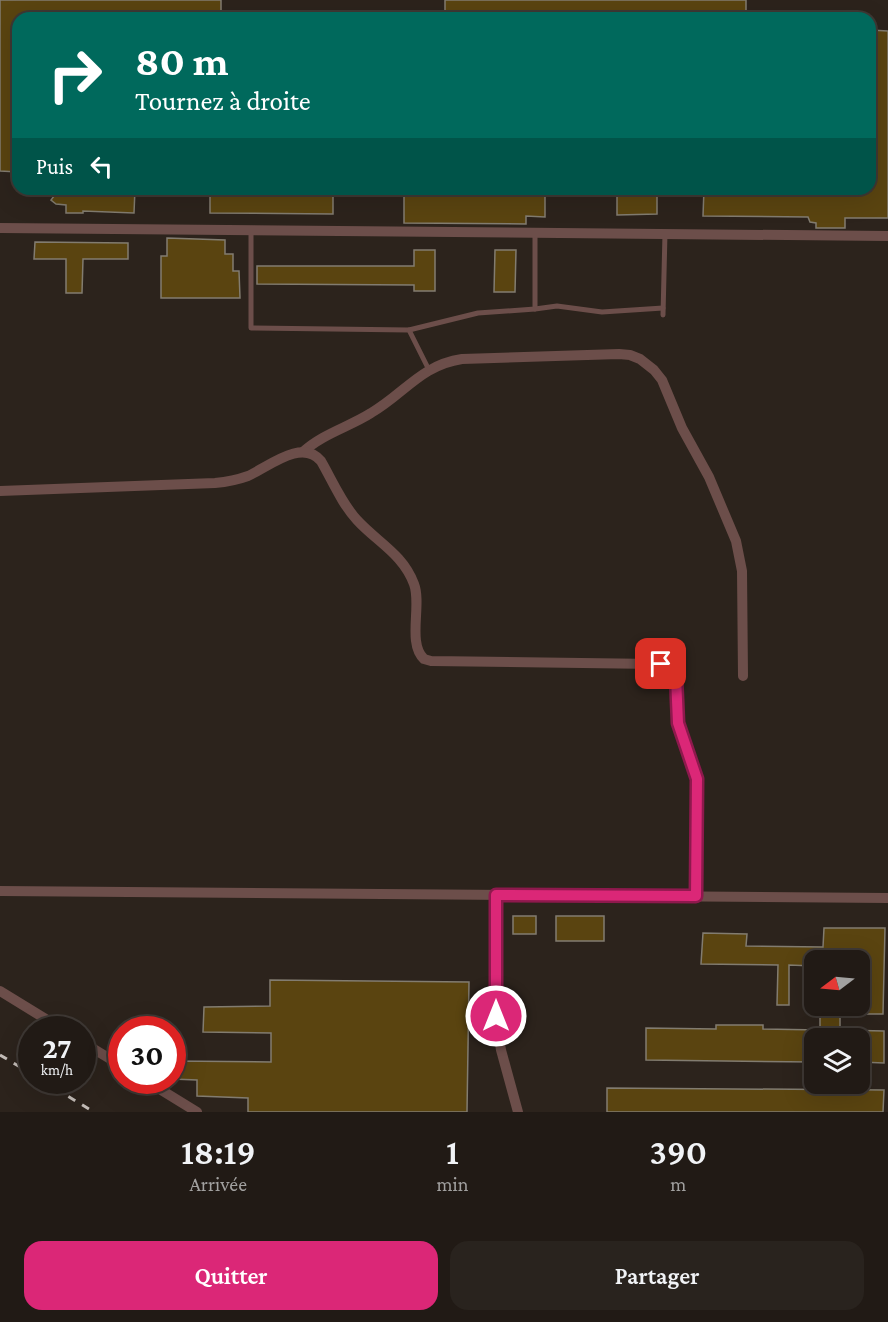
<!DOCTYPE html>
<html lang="fr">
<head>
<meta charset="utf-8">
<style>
  :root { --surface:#211a15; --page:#29231e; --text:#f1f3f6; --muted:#a2a1a0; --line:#3e3834; --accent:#db2777 }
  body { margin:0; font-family:"Crimson Pro",serif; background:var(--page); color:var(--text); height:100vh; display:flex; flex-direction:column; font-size:22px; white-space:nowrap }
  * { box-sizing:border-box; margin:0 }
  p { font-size:20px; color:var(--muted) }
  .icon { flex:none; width:33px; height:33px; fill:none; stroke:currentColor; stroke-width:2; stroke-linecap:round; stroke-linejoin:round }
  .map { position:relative; height:1112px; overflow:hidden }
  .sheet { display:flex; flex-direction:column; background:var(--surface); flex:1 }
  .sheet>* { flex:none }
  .guide { position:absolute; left:12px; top:12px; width:864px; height:183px; border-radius:18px; box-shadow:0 6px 24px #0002,0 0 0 2px var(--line); background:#00695c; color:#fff; overflow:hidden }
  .needle { width:39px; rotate:254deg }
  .controls { position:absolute; left:804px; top:950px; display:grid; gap:12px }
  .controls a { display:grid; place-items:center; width:66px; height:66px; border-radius:12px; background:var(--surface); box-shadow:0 6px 24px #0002,0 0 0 2px var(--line); font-size:30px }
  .speed { position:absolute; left:18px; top:1016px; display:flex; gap:12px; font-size:30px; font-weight:700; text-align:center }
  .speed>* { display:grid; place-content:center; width:78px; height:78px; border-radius:50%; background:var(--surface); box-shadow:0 6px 24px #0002,0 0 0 2px var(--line); line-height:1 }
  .speed small { font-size:15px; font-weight:400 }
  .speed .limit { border:9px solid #d22; background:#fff; color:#111 }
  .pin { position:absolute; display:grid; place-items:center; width:51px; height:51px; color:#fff; margin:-26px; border-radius:12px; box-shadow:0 3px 9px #0006 }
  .me { position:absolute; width:66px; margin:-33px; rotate:0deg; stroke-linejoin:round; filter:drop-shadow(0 0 4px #0008) }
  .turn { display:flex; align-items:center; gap:21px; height:126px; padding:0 24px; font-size:27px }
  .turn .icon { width:78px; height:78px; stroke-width:2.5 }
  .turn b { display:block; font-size:42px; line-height:51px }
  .then { display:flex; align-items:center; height:57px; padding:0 24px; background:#0003; gap:12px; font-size:22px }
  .eta { display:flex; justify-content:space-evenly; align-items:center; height:102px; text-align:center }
  .eta b { font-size:36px; font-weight:600; line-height:42px }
  .action { display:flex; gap:12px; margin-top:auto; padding:12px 24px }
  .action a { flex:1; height:69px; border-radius:18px; background:var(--accent); color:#fff; font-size:24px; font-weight:600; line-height:69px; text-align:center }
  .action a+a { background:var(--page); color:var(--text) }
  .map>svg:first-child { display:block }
  .building { fill:#5a4410; stroke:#827c70; stroke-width:1.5 }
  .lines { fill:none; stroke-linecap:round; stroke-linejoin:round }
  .service { stroke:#6c4e4a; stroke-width:5 }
  .minor { stroke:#6c4e4a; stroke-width:10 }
  .rail { stroke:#c3bcb7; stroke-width:3; stroke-dasharray:8 8; stroke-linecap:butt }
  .route-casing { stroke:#8e194d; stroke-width:15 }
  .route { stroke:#db2777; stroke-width:10 }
</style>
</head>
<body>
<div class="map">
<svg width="888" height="1112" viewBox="0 0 888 1112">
  <rect width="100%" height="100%" fill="#2c231c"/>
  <g class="building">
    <polygon points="0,0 221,0 221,18 18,18 18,172 0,171"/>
    <rect x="445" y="0" width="301" height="18"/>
    <polygon points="870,30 888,31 888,218 845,218 845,228 816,228 816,223 810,222 808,217 703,216 704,189 870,189"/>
    <polygon points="65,189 135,189 134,213 83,211 83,213 66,213 66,205 56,204 51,200 54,196 65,195"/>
    <polygon points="210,189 333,190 333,214 210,213"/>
    <polygon points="404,189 522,189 521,196 545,196 545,217 526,216 526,224 404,223"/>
    <polygon points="617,189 657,189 657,214 617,215"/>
    <polygon points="167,238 225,240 225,254 233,254 233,271 239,271 240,298 161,298 161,256 167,256"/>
    <polygon points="35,242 128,243 128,259 83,259 82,293 66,293 66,259 34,259"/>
    <polygon points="414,250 435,250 435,291 414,291 414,285 257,284 257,266 414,266"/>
    <polygon points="495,250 516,250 515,292 494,292"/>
    <rect x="513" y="916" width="23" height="18"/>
    <rect x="556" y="916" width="48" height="25"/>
    <polygon points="824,928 885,928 883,1014 840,1014 840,1030 884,1031 884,1063 860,1062 860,1038 814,1038 814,1062 646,1060 646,1028 716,1029 716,1025 763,1025 763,1029 820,1030 820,1005 860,1005 860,960 814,960 814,966 789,965 789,1005 777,1005 778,965 701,964 703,933 747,934 746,946 823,947"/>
    <polygon points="270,980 469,982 467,1112 248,1112 248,1098 197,1096 197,1080 172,1079 172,1061 271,1062 271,1033 203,1032 204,1007 270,1006"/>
    <polygon points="607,1088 884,1090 883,1112 607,1112"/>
  </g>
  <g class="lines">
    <g class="service">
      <polyline points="251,231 251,328 409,330 429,370"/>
      <polyline points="535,309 557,306 602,312 663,308"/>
      <polyline points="663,315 665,233"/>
      <polyline points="409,330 478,313 535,309 535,232"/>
    </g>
    <g class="minor">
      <polyline points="0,228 888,236"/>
      <path d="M 303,452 C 322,434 349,427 371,413 C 404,394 421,365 462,359 L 619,354 L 630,355 L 640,359 L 654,370 L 662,380 L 682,428 L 709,477 L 736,541 L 742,571 L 743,676"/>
      <path d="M 0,491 L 215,483 C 226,482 237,480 248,476 C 268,467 302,438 321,461 C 332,480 342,504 357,520 C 377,542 403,554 414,584 C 422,605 407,643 424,659 L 431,661 L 656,664 C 664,665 672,668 675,676 C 682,689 675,708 678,722 C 682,744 695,763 697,785 L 696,896"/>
      <polyline points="0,891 888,898"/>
      <polyline points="496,895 497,1024 501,1050 518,1112"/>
      <polyline points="0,991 62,1029"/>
      <polyline points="82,1042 122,1066"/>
      <polyline points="145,1080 197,1112"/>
    </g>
    <g class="rail">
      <polyline points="0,1055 32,1074"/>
      <polyline points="41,1080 94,1112"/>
    </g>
  </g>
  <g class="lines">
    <defs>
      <polyline id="route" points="496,1016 496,895 696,896 697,779 678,723 676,677 671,670 661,664"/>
    </defs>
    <use href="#route" class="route-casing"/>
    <use href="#route" class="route"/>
  </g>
</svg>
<div class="controls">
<a><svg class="needle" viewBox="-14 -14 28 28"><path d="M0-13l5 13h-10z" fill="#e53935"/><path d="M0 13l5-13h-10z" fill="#a2a1a0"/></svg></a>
<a><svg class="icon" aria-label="layers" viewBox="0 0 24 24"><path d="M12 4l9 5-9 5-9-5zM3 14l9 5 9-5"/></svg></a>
</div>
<div class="speed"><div>27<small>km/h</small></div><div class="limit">30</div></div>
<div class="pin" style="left:661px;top:664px;background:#d93025"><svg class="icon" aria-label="arrive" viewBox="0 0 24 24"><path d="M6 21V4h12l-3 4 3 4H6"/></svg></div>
<svg class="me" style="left:496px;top:1016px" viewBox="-20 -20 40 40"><circle r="17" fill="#db2777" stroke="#fff" stroke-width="3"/><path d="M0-11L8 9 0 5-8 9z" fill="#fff"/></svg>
<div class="guide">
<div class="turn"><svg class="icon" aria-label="right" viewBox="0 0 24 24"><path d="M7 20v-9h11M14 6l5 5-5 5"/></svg><div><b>80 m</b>Tournez à droite</div></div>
<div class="then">Puis<svg class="icon" aria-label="left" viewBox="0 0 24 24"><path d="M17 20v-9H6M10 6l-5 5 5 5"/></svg></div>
</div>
</div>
<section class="sheet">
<div class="eta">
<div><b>18:19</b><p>Arrivée</p></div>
<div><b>1</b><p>min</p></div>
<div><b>390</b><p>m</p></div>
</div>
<div class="action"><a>Quitter</a><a>Partager</a></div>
</section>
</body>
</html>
